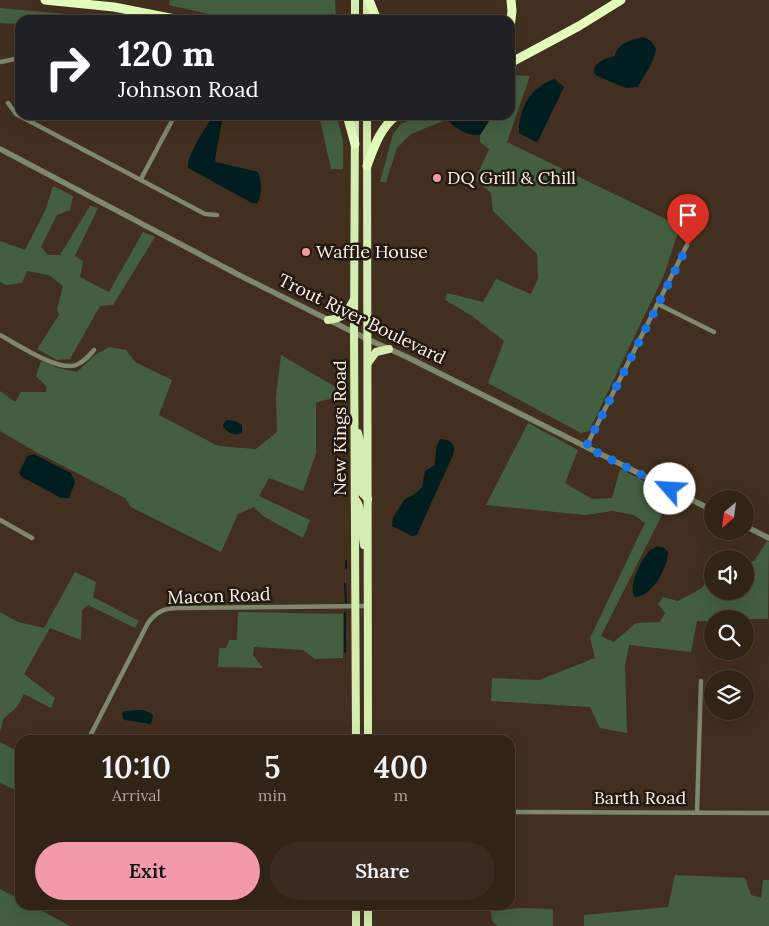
<!DOCTYPE html>
<html lang="en">
<head>
<meta charset="utf-8">
<style>
  :root { --surface:#322317; --page:#3a2b20; --text:#f1f3f6; --muted:#a8a4a1; --line:#4d4036; --accent:#f29aac }
  body { margin:0; font-family:Lora,serif; background:var(--page); color:var(--text); height:100vh; display:flex; flex-direction:column; font-size:19px; white-space:nowrap }
  * { box-sizing:border-box; margin:0 }
  p { font-size:16px; color:var(--muted) }
  .icon { flex:none; width:28px; height:28px; fill:none; stroke:currentColor; stroke-width:2; stroke-linecap:round; stroke-linejoin:round }
  .map { position:relative; flex:1; overflow:hidden }
  .sheet { position:absolute; left:15px; top:735px; width:500px; height:175px; display:flex; flex-direction:column; background:var(--surface); border-radius:15px; box-shadow:0 5px 20px #0002,0 0 0 1px var(--line) }
  .sheet>* { flex:none }
  .hud { position:absolute; left:15px; top:15px; width:500px; height:105px; border-radius:15px; box-shadow:0 5px 20px #0002,0 0 0 1px var(--line); background:#202124; color:#fff; overflow:hidden }
  .needle { width:32px; rotate:208deg }
  .controls { position:absolute; left:704px; top:490px; display:grid; gap:10px }
  .controls a { display:grid; place-items:center; width:50px; height:50px; border-radius:50%; background:var(--surface); box-shadow:0 5px 20px #0002,0 0 0 1px var(--line); font-size:25px }
  .pin { position:absolute; display:grid; place-items:center; width:42px; height:42px; color:#fff; margin:-51px -21px; border-radius:50% 50% 50% 0; rotate:-45deg; box-shadow:0 0 5px #0007 }
  .pin .icon { rotate:45deg }
  .me { position:absolute; width:55px; margin:-28px; rotate:296deg; stroke-linejoin:round; filter:drop-shadow(0 0 4px #0008) }
  .turn { display:flex; align-items:center; gap:18px; height:105px; padding:0 20px; font-size:22px }
  .turn .icon { width:65px; height:65px; stroke-width:2.5 }
  .turn b { display:block; font-size:35px; line-height:42px }
  .eta { display:flex; justify-content:space-evenly; align-items:center; height:85px; text-align:center }
  .eta b { font-size:30px; font-weight:600; line-height:35px }
  .cta { display:flex; gap:10px; margin-top:auto; padding:10px 20px }
  .cta a { flex:1; height:58px; border-radius:30px; background:var(--accent); color:#111; font-size:20px; font-weight:600; line-height:58px; text-align:center }
  .cta a+a { background:var(--page); color:var(--text) }
  .map>svg:first-child { display:block }
  .green { fill:#445f40 }
  .water { fill:#001e1f }
  .lines { fill:none; stroke-linecap:round; stroke-linejoin:round }
  .stream { stroke:#001e1f; stroke-width:2 }
  .minor { stroke:#7d886d; stroke-width:4.5 }
  .tertiary { stroke:#7d886d; stroke-width:5.5 }
  .trunk { stroke:#d4edb0; stroke-width:8 }
  .motorway { stroke:#e3febb; stroke-width:9 }
  .route { stroke:#1a73e8; stroke-width:9; stroke-dasharray:0 16.2 }
  .poi-dot { fill:#f29aac; stroke:#221912; stroke-width:2 }
  .labels { text-anchor:middle; stroke-width:5; stroke-linejoin:round; paint-order:stroke }
  .poi-label { font-size:18px; fill:#fef0e7; stroke:#221912; text-anchor:start }
  .street-label { font-size:18px; fill:#fef0e7; stroke:#221912 }
</style>
</head>
<body>
<div class="map">
<svg width="769" height="926" viewBox="0 0 769 926">
  <rect width="100%" height="100%" fill="#432f1f"/>
  <g class="green">
    <polygon points="170,0 335,0 336,20 235,20 169,5"/>
    <polygon points="0,8 120,19 127,20 20,20 20,24 0,23"/>
    <polygon points="510,75 530,76 507,142 680,226 664,275 589,431 581,433 488,383 504,341 472,316 445,300 447,293 483,302 496,279 531,294 538,278 537,254 493,211 491,193 475,180 489,149 480,142 480,135 493,115 510,115"/>
    <polygon points="319,115 336,115 343,140 343,169 331,169"/>
    <polygon points="421,115 458,115 411,134 397,148 386,182 380,182 393,134 401,124"/>
    <polygon points="53,186 73,196 70,210 57,215 41,247 48,255 60,255 90,206 98,208 75,256 83,261 80,277 109,292 143,232 155,237 113,305 100,306 70,359 57,360 37,349 59,315 57,309 63,286 49,275 27,271 22,283 6,285 0,282 0,241 25,250 45,211"/>
    <polygon points="109,347 126,350 135,362 172,380 159,415 218,446 256,449 277,432 276,397 281,355 339,389 339,396 316,403 316,453 303,491 269,478 259,496 310,520 303,538 263,516 254,507 238,514 221,552 131,507 125,498 38,453 0,431 0,391 15,402 21,392 46,392 47,387 36,376 41,361 58,368 77,372 95,355"/>
    <polygon points="528,423 578,450 565,483 592,499 612,498 620,469 672,495 601,636 614,642 636,623 660,622 665,613 658,604 663,597 678,601 702,588 712,573 712,591 745,591 745,566 755,560 767,541 769,542 768,619 712,619 712,621 697,621 691,652 629,645 625,666 627,733 600,728 590,707 491,701 492,678 539,680 595,658 590,638 645,523 634,515 613,511 585,515 486,505"/>
    <polygon points="75,572 96,582 93,597 139,621 135,628 88,605 82,610 81,640 50,628 24,674 55,698 51,708 24,694 17,707 3,719 0,732 0,612 18,622 44,628"/>
    <polygon points="238,612 343,614 343,658 315,659 303,650 254,647 253,655 263,668 218,667 219,648 226,648 229,640 237,640"/>
    <polygon points="0,742 20,753 20,792 0,783"/>
    <polygon points="675,875 745,878 751,895 761,898 763,880 769,880 769,926 584,926 584,915 668,907"/>
    <polygon points="0,889 20,899 20,905 31,905 70,926 0,926"/>
    <polygon points="521,908 553,909 553,926 497,926 492,921 491,911"/>
  </g>
  <g class="water">
    <path d="M 643,37 L 651,41 L 656,49 C 652,68 646,71 638,87 L 626,88 L 597,76 L 594,73 C 594,61 605,59 615,56 C 617,43 631,40 643,37 Z"/>
    <path d="M 555,79 L 564,87 L 538,141 L 536,142 L 519,133 C 518,109 531,86 555,79 Z"/>
    <path d="M 213,115 L 223,115 L 215,160 L 216,162 L 258,172 C 262,180 262,196 257,204 L 252,203 L 188,168 C 187,154 206,128 213,115 Z"/>
    <path d="M 458,115 L 493,115 L 480,135 C 467,136 457,129 447,120 Z"/>
    <path d="M 227,420 L 235,421 L 242,425 L 242,432 C 235,437 228,433 223,427 L 223,424 Z"/>
    <path d="M 440,439 C 452,439 456,445 453,455 L 420,528 L 417,535 L 412,536 L 392,526 L 393,518 L 404,500 L 416,493 L 422,487 L 425,471 L 435,465 L 436,448 Z"/>
    <polygon points="34,454 71,473 75,482 69,498 61,498 22,477 19,473 27,456"/>
    <path d="M 657,546 L 664,548 L 668,552 C 668,567 652,597 635,597 C 627,587 642,558 650,550 C 652,549 655,548 657,546 Z"/>
    <path d="M 138,710 C 144,710 150,711 153,716 L 151,724 L 125,720 L 123,719 L 122,713 L 125,711 Z"/>
  </g>
  <g class="lines">
    <g class="stream">
      <polyline points="346,568 346,561"/>
      <polyline points="345,584 346,602"/>
      <polyline points="345,652 345,613"/>
    </g>
    <g class="minor">
      <polyline points="0,62 20,58"/>
      <polyline points="8,103 16,114 205,214 217,215"/>
      <polyline points="141,179 175,115"/>
      <polyline points="658,304 714,332"/>
      <path d="M 0,335 C 17,344 58,372 76,365 C 84,362 89,356 94,350"/>
      <polyline points="586,447 687,245"/>
      <polyline points="0,520 32,538"/>
      <path d="M 88,740 L 148,623 C 156,612 164,608 178,608 L 368,606"/>
      <polyline points="510,812 769,813"/>
      <polyline points="697,812 701,681"/>
    </g>
    <g class="tertiary">
      <polyline points="0,149 239,275 367,339 407,357 712,510"/>
      <polyline points="745,526 769,538"/>
    </g>
    <g class="trunk">
      <polyline points="355,20 355,0"/>
      <polyline points="367,20 367,0"/>
      <polyline points="355,115 354,333 356,740"/>
      <polyline points="367,115 368,740"/>
      <path d="M 328,320 C 342,319 347,313 353,301"/>
      <polyline points="368,363 376,352 389,349"/>
      <polyline points="358,433 362,449 362,493 368,499"/>
      <path d="M 355,499 C 364,508 361,532 364,545"/>
      <polyline points="368,905 368,926"/>
      <polyline points="356,926 356,905"/>
    </g>
    <g class="motorway">
      <polyline points="45,0 114,7 180,20"/>
      <polyline points="369,0 377,20"/>
      <polyline points="510,28 512,11 511,0"/>
      <polyline points="510,63 579,26 621,0"/>
      <polyline points="347,115 355,144"/>
      <path d="M 367,166 C 374,147 380,128 397,115"/>
    </g>
  </g>
  <g class="lines">
    <polyline class="route" points="670,489 586,447 688,245"/>
  </g>
  <g class="poi-dot">
    <circle cx="437" cy="178" r="5"/>
    <circle cx="306" cy="252" r="5"/>
  </g>
  <g class="labels">
    <g class="poi-label">
      <text x="447" y="184">DQ Grill &amp; Chill</text>
      <text x="316" y="258">Waffle House</text>
    </g>
    <g class="street-label">
      <text transform="translate(362 319) rotate(26)" y="6">Trout River Boulevard</text>
      <text transform="translate(340 428) rotate(-90)" y="6">New Kings Road</text>
      <text transform="translate(219 596) rotate(-2)" y="6">Macon Road</text>
      <text x="640" y="804">Barth Road</text>
    </g>
  </g>
</svg>
<div class="controls">
<a><svg class="needle" viewBox="-14 -14 28 28"><path d="M0-13l5 13h-10z" fill="#e53935"/><path d="M0 13l5-13h-10z" fill="#a8a4a1"/></svg></a>
<a><svg class="icon" aria-label="sound" viewBox="0 0 24 24"><path d="M4 9h4l5-4v14l-5-4H4zM17 9q2 3 0 6"/></svg></a>
<a><svg class="icon" aria-label="search" viewBox="0 0 24 24"><circle cx="10" cy="10" r="6"/><path d="M15 15l6 6"/></svg></a>
<a><svg class="icon" aria-label="layers" viewBox="0 0 24 24"><path d="M12 4l9 5-9 5-9-5zM3 14l9 5 9-5"/></svg></a>
</div>
<div class="pin" style="left:688px;top:245px;background:#d93025"><svg class="icon" aria-label="arrive" viewBox="0 0 24 24"><path d="M6 21V4h12l-3 4 3 4H6"/></svg></div>
<svg class="me" style="left:670px;top:489px" viewBox="-20 -20 40 40"><circle r="19" fill="#fff"/><path d="M0-13L10 11 0 6-10 11z" fill="#1a73e8"/></svg>
<div class="hud">
<div class="turn"><svg class="icon" aria-label="right" viewBox="0 0 24 24"><path d="M7 20v-9h11M14 6l5 5-5 5"/></svg><div><b>120 m</b>Johnson Road</div></div>
</div>
<section class="sheet">
<div class="eta">
<div><b>10:10</b><p>Arrival</p></div>
<div><b>5</b><p>min</p></div>
<div><b>400</b><p>m</p></div>
</div>
<div class="cta"><a>Exit</a><a>Share</a></div>
</section>
</div>
</body>
</html>
